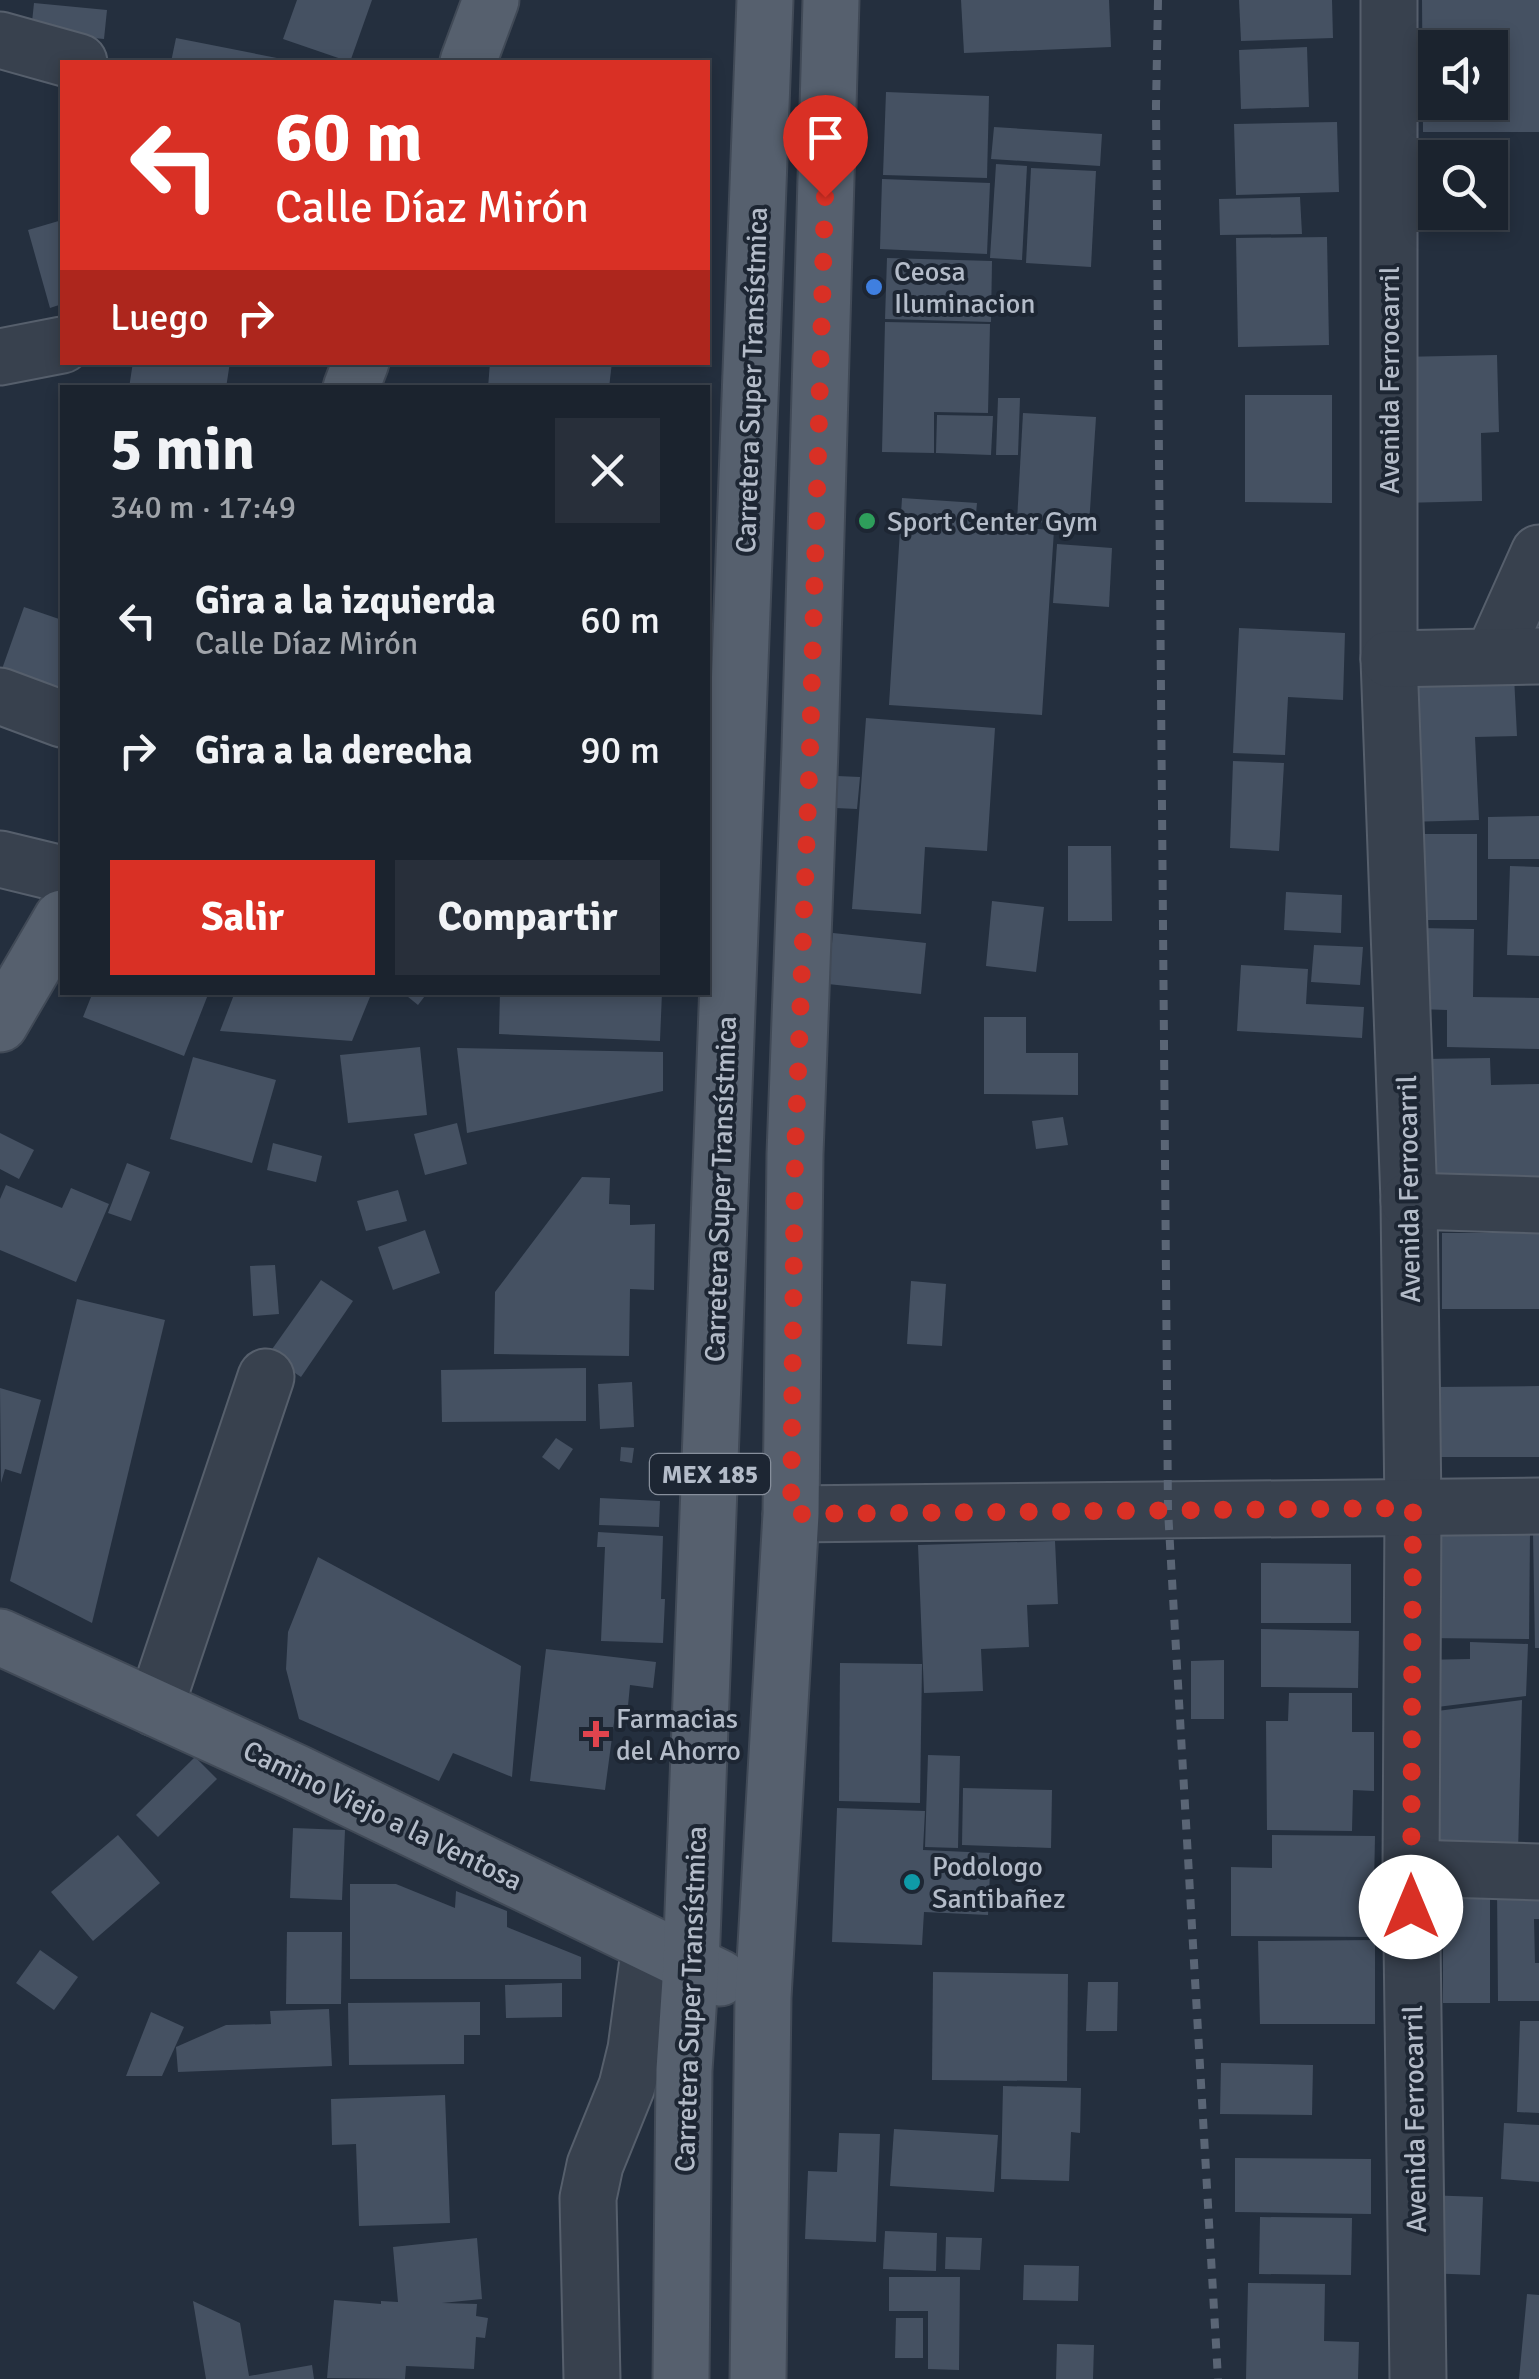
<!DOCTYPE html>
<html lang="es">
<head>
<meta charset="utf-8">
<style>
  :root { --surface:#1b232e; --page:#282f3a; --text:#f1f3f6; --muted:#a0a4aa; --line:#39404a; --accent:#d93025 }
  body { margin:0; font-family:Signika,sans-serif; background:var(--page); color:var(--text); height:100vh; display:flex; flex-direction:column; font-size:38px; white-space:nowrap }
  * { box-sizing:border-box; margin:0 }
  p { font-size:32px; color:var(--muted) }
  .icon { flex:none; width:55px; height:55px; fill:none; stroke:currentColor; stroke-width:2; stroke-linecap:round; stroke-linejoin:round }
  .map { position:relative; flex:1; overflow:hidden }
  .sheet { position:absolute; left:60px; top:385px; width:650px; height:610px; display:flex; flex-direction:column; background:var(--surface); border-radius:0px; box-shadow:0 5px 15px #0003,0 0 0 2px var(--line) }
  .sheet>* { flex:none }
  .top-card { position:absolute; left:60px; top:60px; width:650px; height:305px; border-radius:0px; box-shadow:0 5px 15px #0003,0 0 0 2px var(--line); background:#d93025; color:#fff; overflow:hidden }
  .tools { position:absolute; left:1418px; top:30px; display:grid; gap:20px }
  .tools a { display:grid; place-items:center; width:90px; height:90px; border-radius:0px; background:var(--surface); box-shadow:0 5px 15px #0003,0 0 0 2px var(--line); font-size:50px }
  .pin { position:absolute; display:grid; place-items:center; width:85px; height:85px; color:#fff; margin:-102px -42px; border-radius:50% 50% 50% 0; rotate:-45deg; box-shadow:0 0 10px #0007 }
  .pin .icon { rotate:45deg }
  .me { position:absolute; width:110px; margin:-55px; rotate:0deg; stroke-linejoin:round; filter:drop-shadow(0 0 8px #0008) }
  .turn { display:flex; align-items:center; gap:35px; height:210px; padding:0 50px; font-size:45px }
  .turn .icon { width:130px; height:130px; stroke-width:2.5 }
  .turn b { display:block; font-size:70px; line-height:85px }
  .then { display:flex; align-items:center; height:95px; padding:0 50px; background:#0003; gap:20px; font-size:38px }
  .round { display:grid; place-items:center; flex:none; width:105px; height:105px; border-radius:0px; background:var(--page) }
  .overview { display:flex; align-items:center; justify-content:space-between; height:170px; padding:0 50px }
  h1 { font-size:60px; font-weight:700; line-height:75px }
  .cta { display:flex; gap:20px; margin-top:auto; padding:20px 50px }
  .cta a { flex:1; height:115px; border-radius:0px; background:var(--accent); color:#fff; font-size:40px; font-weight:700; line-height:115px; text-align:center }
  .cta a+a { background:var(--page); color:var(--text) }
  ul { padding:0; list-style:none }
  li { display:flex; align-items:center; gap:30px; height:130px; padding:0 50px }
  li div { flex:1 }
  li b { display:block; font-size:38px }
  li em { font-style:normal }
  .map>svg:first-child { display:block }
  .building { fill:#455162; fill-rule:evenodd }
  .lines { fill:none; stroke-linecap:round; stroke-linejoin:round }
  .minor-casing { stroke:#565f6c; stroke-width:59 }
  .major-casing { stroke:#414a57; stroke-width:59 }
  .minor { stroke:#38414e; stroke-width:55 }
  .major { stroke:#56606e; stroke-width:55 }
  .rail { stroke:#5a6575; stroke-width:8; stroke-dasharray:10 10; stroke-linecap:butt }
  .route { stroke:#d93025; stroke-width:18; stroke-dasharray:0 32.4 }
  .shop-dot { fill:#3f7fe0; stroke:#1d2633; stroke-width:4 }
  .leisure-dot { fill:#2e9e5b; stroke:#1d2633; stroke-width:4 }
  .health-dot { fill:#e0444e; stroke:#1d2633; stroke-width:4 }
  .culture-dot { fill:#0f9aa8; stroke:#1d2633; stroke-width:4 }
  .labels { text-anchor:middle; stroke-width:8; stroke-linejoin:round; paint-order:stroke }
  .shield { fill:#1d2633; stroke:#878f9c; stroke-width:2.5 }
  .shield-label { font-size:25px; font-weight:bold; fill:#b4bcc9 }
  .poi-label { font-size:28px; fill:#b4bcc9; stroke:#1d2633; text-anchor:start }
  .street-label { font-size:28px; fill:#b4bcc9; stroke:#1d2633 }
</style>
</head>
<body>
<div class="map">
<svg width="1539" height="2379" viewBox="0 0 1539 2379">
  <rect width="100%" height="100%" fill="#242f3e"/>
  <g class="building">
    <polygon points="297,0 372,0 350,62 283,39"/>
    <polygon points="961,0 1109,0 1111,47 964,53"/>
    <polygon points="1239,0 1332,0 1333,38 1241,41"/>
    <path d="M 1422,0 L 1539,0 L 1539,132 L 1423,132 ZM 1435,48 L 1490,48 L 1490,102 L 1435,102 Z"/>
    <polygon points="34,3 107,10 104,39 31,32"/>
    <polygon points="176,38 292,61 292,62 171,62"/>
    <polygon points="1307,47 1309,107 1241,109 1239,50"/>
    <polygon points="886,92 989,96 987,178 883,175"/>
    <polygon points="1337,122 1339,192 1236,195 1234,124"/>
    <polygon points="994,127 1102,134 1100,166 991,159"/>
    <polygon points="996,164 1027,166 1022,260 990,258"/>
    <polygon points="1031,168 1096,171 1091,267 1026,263"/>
    <polygon points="882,179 990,183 987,254 880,249"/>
    <polygon points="1300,197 1302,234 1220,235 1219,199"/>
    <polygon points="62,220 62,304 50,308 28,230"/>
    <polygon points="1327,237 1329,345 1238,347 1236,238"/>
    <polygon points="887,258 992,261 991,322 885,319"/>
    <polygon points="885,322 990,324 988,413 934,412 934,453 882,452"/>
    <polygon points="1497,355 1499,432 1481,433 1482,501 1401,503 1398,357"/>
    <polygon points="133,362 230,362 226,388 129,388"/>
    <polygon points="490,362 612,362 609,388 488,388"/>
    <polygon points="1245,395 1332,395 1332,503 1245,502"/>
    <polygon points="998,398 1020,398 1018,455 996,455"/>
    <polygon points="1023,413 1096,417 1089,525 1017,521"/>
    <polygon points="937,415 993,416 991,455 936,453"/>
    <polygon points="902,498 977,503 975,525 1054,530 1042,715 889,705"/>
    <polygon points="1057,544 1112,548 1109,607 1053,603"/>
    <polygon points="24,607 62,620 62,689 2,669"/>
    <polygon points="1239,628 1345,633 1343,700 1288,697 1285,755 1233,753"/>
    <polygon points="1514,676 1517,736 1475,737 1479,820 1406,822 1400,680"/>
    <polygon points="866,718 995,728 987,851 925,847 921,914 852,909"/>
    <polygon points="1233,761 1284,763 1279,851 1230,848"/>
    <polygon points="837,776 860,777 857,809 835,808"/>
    <polygon points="1539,816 1539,859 1488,859 1488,817"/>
    <rect x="1419" y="834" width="58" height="86"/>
    <polygon points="1068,846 1111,846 1112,921 1068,921"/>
    <polygon points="1510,866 1539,867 1539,956 1507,955"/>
    <polygon points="1286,892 1342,895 1341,933 1284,930"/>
    <polygon points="992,901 1044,907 1036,972 986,966"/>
    <polygon points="1420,928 1474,929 1473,997 1539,998 1539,1049 1447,1047 1447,1010 1418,1009"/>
    <polygon points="833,933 926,943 921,994 828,984"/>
    <polygon points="1314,945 1363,947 1360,985 1311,982"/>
    <polygon points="1241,965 1308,969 1306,1004 1364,1007 1362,1038 1237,1031"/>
    <polygon points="93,992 209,992 184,1056 83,1017"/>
    <polygon points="235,992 372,992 352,1041 220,1031"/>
    <polygon points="402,992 428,992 418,1005"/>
    <polygon points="500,992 662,992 660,1041 499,1034"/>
    <polygon points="984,1017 1026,1017 1026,1053 1078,1053 1078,1095 984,1094"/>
    <polygon points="420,1047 427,1115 348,1123 340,1055"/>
    <polygon points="457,1048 663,1052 663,1091 467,1133"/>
    <polygon points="193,1057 276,1080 252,1163 170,1139"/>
    <polygon points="1490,1058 1491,1085 1539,1084 1539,1181 1425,1183 1423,1059"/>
    <polygon points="1063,1117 1068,1145 1036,1149 1032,1121"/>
    <polygon points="457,1123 467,1164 425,1175 414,1134"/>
    <polygon points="0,1133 34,1150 19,1179 0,1169"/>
    <polygon points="273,1143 322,1156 316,1182 267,1170"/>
    <polygon points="127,1163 150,1172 131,1221 108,1213"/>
    <polygon points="582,1177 610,1178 609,1204 630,1205 630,1225 655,1224 654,1290 630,1289 629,1356 494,1354 495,1292"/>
    <polygon points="6,1185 62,1208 71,1188 109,1204 76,1282 0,1250 0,1199"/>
    <polygon points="398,1190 407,1221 366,1231 357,1201"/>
    <polygon points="425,1230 440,1273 393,1290 378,1247"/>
    <rect x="1442" y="1233" width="97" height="76"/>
    <polygon points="275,1265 279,1314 253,1316 250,1266"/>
    <polygon points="321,1280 353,1301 301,1377 268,1355"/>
    <polygon points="911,1281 946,1284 942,1346 907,1344"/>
    <polygon points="77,1299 165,1320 92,1623 10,1581"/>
    <polygon points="586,1368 586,1421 442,1422 441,1370"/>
    <polygon points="632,1382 634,1427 600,1429 598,1384"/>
    <polygon points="1539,1386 1539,1457 1435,1457 1435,1387"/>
    <polygon points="0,1388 41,1400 21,1474 5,1469 1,1483"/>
    <polygon points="556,1438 573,1449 559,1470 542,1457"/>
    <polygon points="621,1447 634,1448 632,1463 620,1461"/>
    <polygon points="600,1498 660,1501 659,1527 599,1525"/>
    <polygon points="598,1532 663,1536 661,1599 665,1599 663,1643 601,1641 605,1547 597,1547"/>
    <polygon points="1424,1532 1530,1533 1529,1639 1423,1638"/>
    <polygon points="1533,1533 1539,1533 1539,1648 1535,1648"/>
    <polygon points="1055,1541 1058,1604 1027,1605 1029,1647 981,1649 983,1691 924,1693 918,1545"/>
    <polygon points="318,1557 521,1666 512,1777 453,1753 439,1781 299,1719 286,1669 288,1632"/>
    <polygon points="1261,1563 1351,1564 1351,1623 1261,1623"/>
    <polygon points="1261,1629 1359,1631 1358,1688 1261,1687"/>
    <polygon points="1470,1642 1528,1644 1526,1696 1421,1709 1420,1660 1470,1659"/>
    <polygon points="546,1649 656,1662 653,1688 630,1685 627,1716 615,1715 605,1790 530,1781"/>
    <polygon points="1224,1660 1224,1719 1191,1719 1191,1661"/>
    <polygon points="840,1663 922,1664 920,1803 839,1801"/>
    <polygon points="1289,1693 1352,1693 1352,1732 1374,1732 1374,1791 1353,1790 1352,1831 1267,1830 1266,1721 1288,1721"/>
    <polygon points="1522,1700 1518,1853 1424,1860 1422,1713"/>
    <polygon points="928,1755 960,1756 958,1848 925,1847"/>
    <polygon points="195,1757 217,1779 158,1837 136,1815"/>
    <polygon points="963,1788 1052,1790 1051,1848 962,1845"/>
    <polygon points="837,1808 925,1811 923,1850 991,1853 988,1915 924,1912 922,1945 832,1942"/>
    <polygon points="293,1828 345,1830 342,1900 290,1898"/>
    <polygon points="118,1835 160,1883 93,1941 51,1892"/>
    <polygon points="1272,1835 1375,1836 1373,1937 1231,1936 1231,1867 1272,1868"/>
    <polygon points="350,1884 396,1884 455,1908 456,1891 507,1911 507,1927 581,1957 581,1979 350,1979"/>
    <polygon points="1497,1888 1539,1888 1539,1919 1534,1919 1535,1963 1539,1963 1539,2001 1498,2001"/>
    <rect x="1443" y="1891" width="47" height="112"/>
    <polygon points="287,1932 342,1932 341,2004 286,2004"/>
    <polygon points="1375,1940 1375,2024 1260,2024 1258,1941"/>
    <polygon points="40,1950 78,1977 54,2010 16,1983"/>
    <polygon points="933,1972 1068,1974 1067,2081 932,2080"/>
    <polygon points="1088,1982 1118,1982 1117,2031 1086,2031"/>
    <polygon points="562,1983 562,2017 506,2018 505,1985"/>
    <polygon points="480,2002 480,2035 464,2035 464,2064 349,2065 348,2003"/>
    <polygon points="329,2009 332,2066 178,2072 176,2047 226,2025 271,2024 270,2011"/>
    <polygon points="151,2012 184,2027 162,2076 126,2076"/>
    <polygon points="1520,2021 1539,2021 1539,2113 1517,2112"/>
    <polygon points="1221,2063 1313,2065 1312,2115 1220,2114"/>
    <polygon points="1003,2086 1081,2088 1080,2133 1071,2132 1069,2181 1001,2179"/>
    <polygon points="445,2095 450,2223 359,2226 356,2144 332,2145 331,2099"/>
    <polygon points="1504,2123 1539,2125 1539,2182 1501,2179"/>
    <polygon points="894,2129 998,2135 994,2192 890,2186"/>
    <polygon points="839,2133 880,2134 876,2242 805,2239 808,2171 837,2172"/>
    <polygon points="1235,2158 1371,2159 1371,2214 1235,2212"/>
    <polygon points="1424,2195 1483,2197 1480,2275 1422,2273"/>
    <polygon points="1260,2217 1352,2218 1351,2275 1259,2274"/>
    <polygon points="885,2231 937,2233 936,2271 883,2269"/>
    <polygon points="946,2237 982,2238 980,2270 945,2269"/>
    <polygon points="477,2238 482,2299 442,2303 477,2304 476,2316 488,2318 485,2338 476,2337 474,2369 406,2366 405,2379 327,2378 334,2300 381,2304 381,2301 398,2302 393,2247"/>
    <polygon points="1024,2265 1079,2266 1078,2301 1023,2300"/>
    <polygon points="889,2277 960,2277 959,2370 928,2369 928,2311 889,2311"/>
    <polygon points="1248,2283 1325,2284 1324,2341 1359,2342 1358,2379 1246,2379"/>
    <polygon points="1527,2294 1539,2295 1539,2379 1519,2379"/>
    <polygon points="193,2301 240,2323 249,2376 312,2365 314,2379 206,2379"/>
    <polygon points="896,2318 923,2318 923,2358 895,2358"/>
    <polygon points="1057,2344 1094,2345 1093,2379 1056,2379"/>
  </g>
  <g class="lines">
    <defs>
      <g id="minor">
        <polyline points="1389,0 1389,659 1409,1201 1413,1508 1411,1868 1418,2379"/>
        <polyline points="0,40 79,62"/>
        <polyline points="0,357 62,345"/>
        <polyline points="1493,656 1539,553"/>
        <polyline points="1389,659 1539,656"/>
        <polyline points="0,696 62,719"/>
        <polyline points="0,859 62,874"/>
        <polyline points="1409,1201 1539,1205"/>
        <polyline points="791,1514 1539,1506"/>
        <polyline points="155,1708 266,1377"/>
        <polyline points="1411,1868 1539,1872"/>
        <polyline points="592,2379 588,2198 595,2165 627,2086 636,2049 650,1945"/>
      </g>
      <g id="major">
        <polyline points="468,62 491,0"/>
        <polyline points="351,388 361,362"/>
        <polyline points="0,1024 62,918"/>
        <polyline points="0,1637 295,1772 720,1978"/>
        <polyline points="681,2379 684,2070 691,1965 765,0"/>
        <polyline points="758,2379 763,1997 791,1514 795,1154 810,749 831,0"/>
      </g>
    </defs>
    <use href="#minor" class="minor-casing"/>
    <use href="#major" class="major-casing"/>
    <use href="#minor" class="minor"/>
    <use href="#major" class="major"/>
    <polyline class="rail" points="1158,0 1156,106 1168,1510 1218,2379"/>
  </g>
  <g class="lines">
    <polyline class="route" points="825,197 810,749 795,1154 791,1514 1413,1508 1411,1907"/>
  </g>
  <circle class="shop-dot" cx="874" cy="287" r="10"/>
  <circle class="leisure-dot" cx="867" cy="521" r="10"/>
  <path class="health-dot" d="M591 1719h10v10h10v10h-10v10h-10v-10h-10v-10h10z"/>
  <circle class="culture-dot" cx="912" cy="1882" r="10"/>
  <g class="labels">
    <rect class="shield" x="650" y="1454" width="120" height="40" rx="8"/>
    <g class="shield-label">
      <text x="710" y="1483">MEX 185</text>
    </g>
    <g class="poi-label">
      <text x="894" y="281">Ceosa<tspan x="894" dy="32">Iluminacion</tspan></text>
      <text x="887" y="531">Sport Center Gym</text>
      <text x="616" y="1728">Farmacias<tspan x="616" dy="32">del Ahorro</tspan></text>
      <text x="932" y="1876">Podologo<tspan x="932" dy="32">Santibañez</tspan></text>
    </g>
    <g class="street-label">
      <text transform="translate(751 380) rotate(-88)" y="10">Carretera Super Transístmica</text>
      <text transform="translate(1389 380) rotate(-90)" y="10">Avenida Ferrocarril</text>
      <text transform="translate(720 1189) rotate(-88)" y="10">Carretera Super Transístmica</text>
      <text transform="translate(1408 1189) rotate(-91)" y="10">Avenida Ferrocarril</text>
      <text transform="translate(383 1815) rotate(26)" y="10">Camino Viejo a la Ventosa</text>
      <text transform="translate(690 1999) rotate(-88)" y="10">Carretera Super Transístmica</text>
      <text transform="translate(1414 2119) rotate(-91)" y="10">Avenida Ferrocarril</text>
    </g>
  </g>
</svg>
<div class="tools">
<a><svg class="icon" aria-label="sound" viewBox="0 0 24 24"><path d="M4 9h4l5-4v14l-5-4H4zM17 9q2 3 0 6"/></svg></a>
<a><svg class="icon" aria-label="search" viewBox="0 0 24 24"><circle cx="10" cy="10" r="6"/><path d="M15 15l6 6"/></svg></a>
</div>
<div class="pin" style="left:825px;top:197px;background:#d93025"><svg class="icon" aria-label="arrive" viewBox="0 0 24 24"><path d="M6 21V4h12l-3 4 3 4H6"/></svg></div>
<svg class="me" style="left:1411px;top:1907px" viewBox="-20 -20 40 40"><circle r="19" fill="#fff"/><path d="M0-13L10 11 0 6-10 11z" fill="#d93025"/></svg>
<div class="top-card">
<div class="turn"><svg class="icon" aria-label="left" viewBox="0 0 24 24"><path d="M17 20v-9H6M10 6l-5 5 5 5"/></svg><div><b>60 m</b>Calle Díaz Mirón</div></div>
<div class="then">Luego<svg class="icon" aria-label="right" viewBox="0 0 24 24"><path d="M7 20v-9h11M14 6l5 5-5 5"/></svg></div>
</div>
<section class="sheet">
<div class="overview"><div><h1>5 min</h1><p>340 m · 17:49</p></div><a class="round"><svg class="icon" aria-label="close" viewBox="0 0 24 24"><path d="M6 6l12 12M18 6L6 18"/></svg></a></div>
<ul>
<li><svg class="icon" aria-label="left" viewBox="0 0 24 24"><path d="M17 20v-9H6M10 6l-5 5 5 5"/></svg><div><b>Gira a la izquierda</b><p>Calle Díaz Mirón</p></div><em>60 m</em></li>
<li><svg class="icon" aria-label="right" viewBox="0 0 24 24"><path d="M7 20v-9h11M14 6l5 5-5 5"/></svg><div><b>Gira a la derecha</b></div><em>90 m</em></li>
</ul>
<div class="cta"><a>Salir</a><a>Compartir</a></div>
</section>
</div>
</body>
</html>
